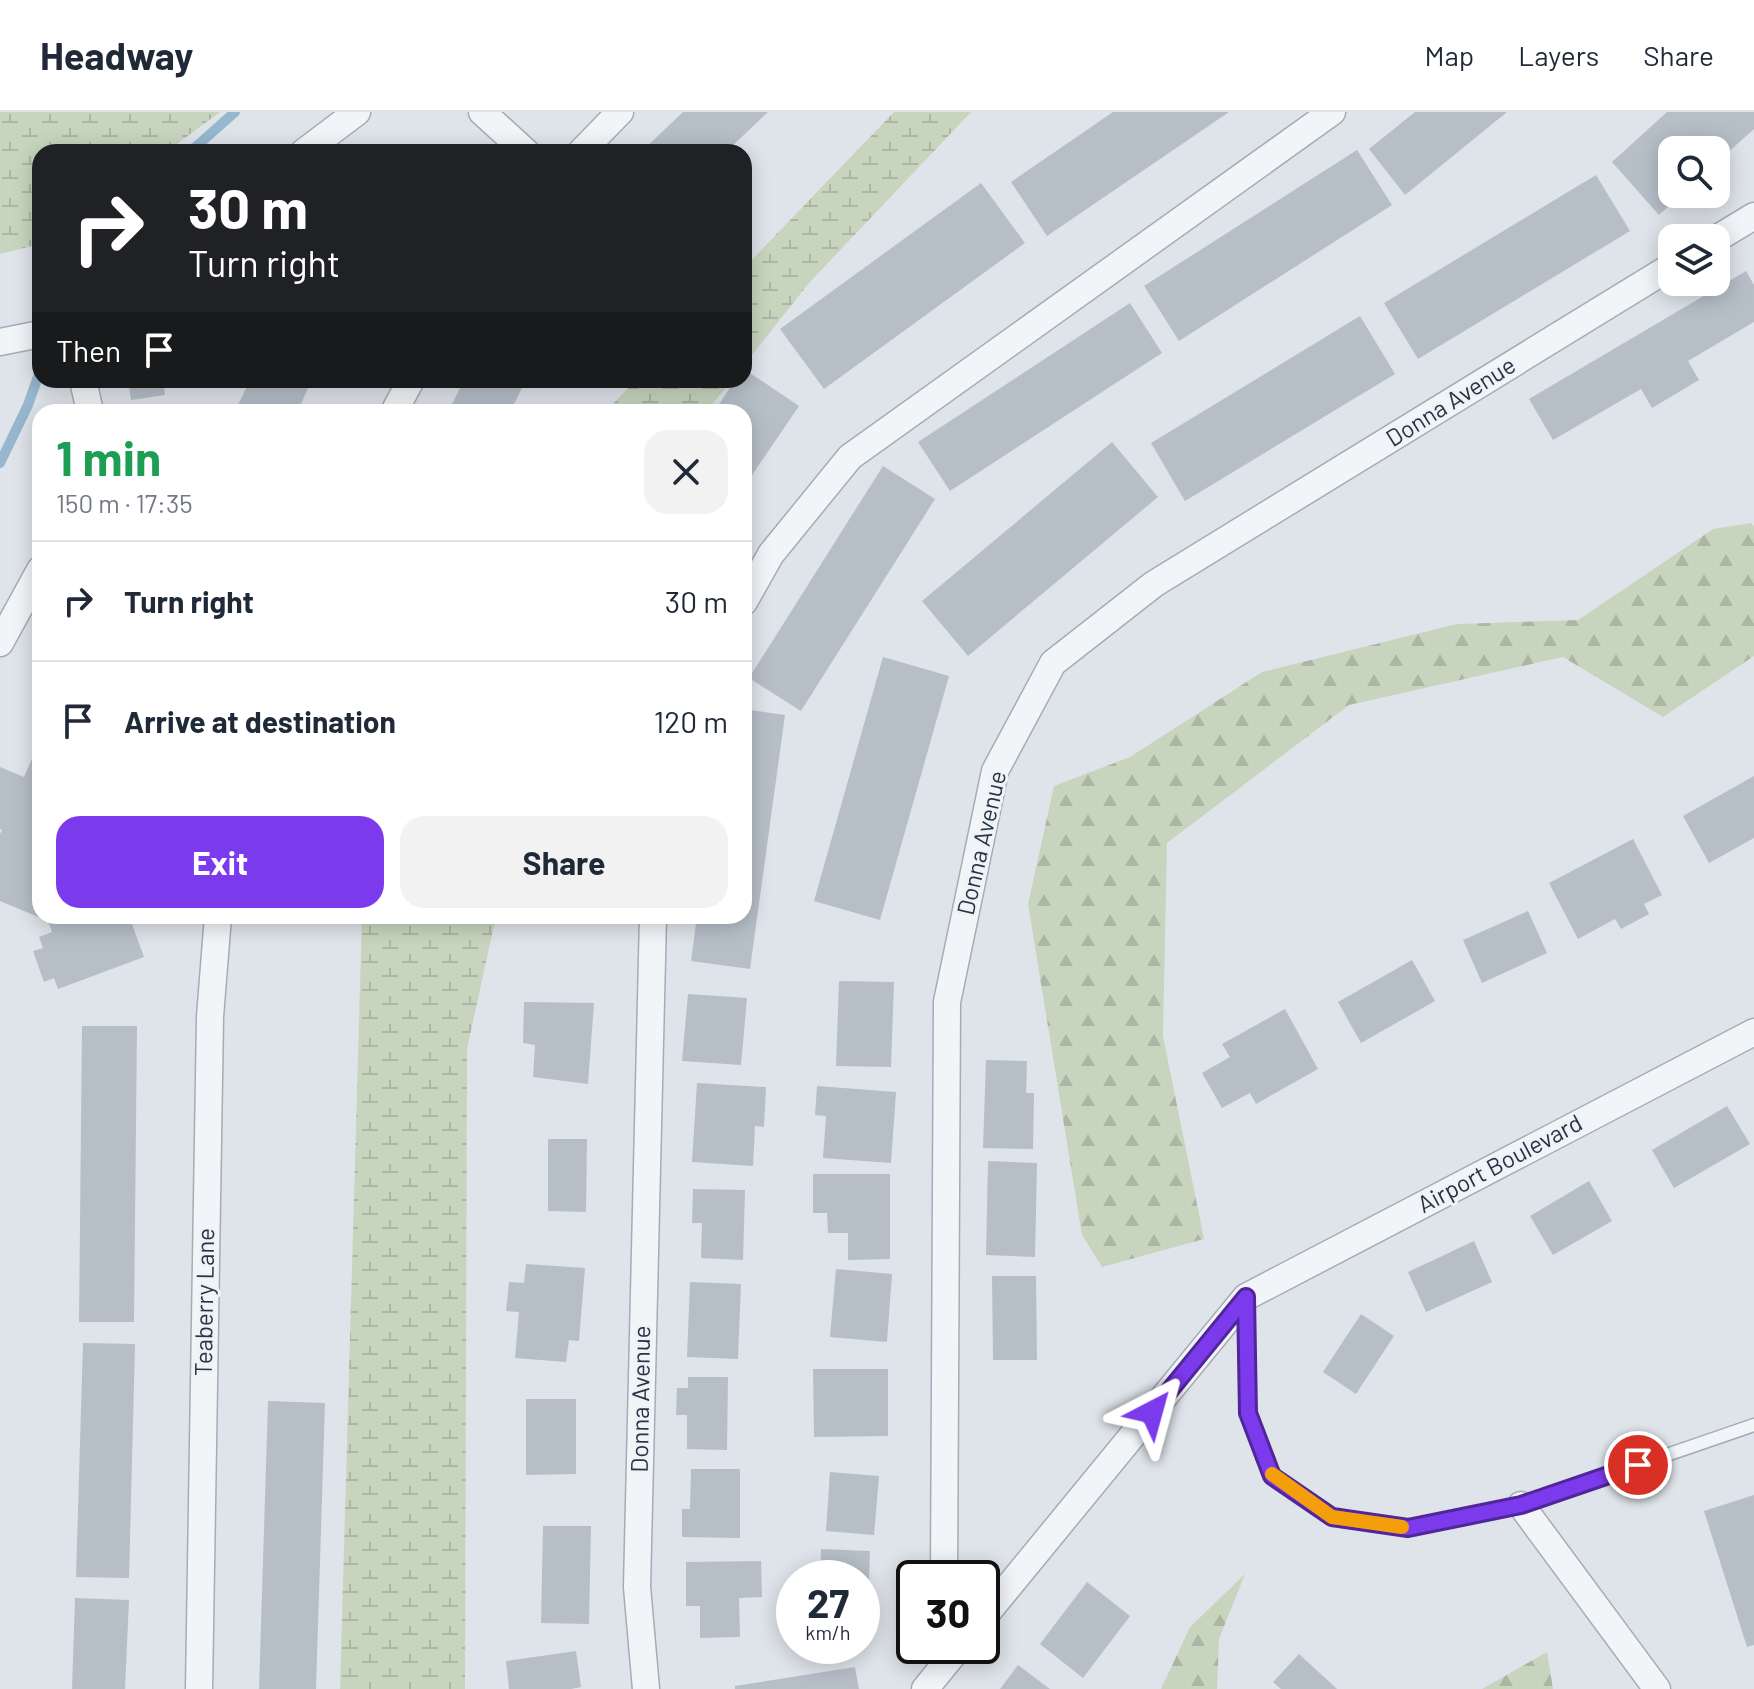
<!DOCTYPE html>
<html lang="en">
<head>
<meta charset="utf-8">
<style>
  :root { --surface:#fff; --page:#f2f2f3; --text:#1f2937; --muted:#747a83; --line:#e0e1e3; --accent:#7c3aed }
  body { margin:0; font-family:Barlow,sans-serif; background:var(--page); color:var(--text); height:100vh; display:flex; flex-direction:column; font-size:30px; white-space:nowrap }
  * { box-sizing:border-box; margin:0 }
  p { font-size:26px; color:var(--muted) }
  .icon { flex:none; width:44px; height:44px; fill:none; stroke:currentColor; stroke-width:2; stroke-linecap:round; stroke-linejoin:round }
  .map { position:relative; flex:1; overflow:hidden }
  .sheet { position:absolute; left:32px; top:292px; width:720px; height:520px; display:flex; flex-direction:column; background:var(--surface); border-radius:24px; box-shadow:0 4px 20px #0003 }
  .sheet>* { flex:none }
  .top-card { position:absolute; left:32px; top:32px; width:720px; height:244px; border-radius:24px; box-shadow:0 4px 20px #0003; background:#202124; color:#fff; overflow:hidden }
  .buttons { position:absolute; left:1658px; top:24px; display:grid; gap:16px }
  .buttons a { display:grid; place-items:center; width:72px; height:72px; border-radius:16px; background:var(--surface); box-shadow:0 4px 20px #0003; font-size:40px }
  .speed { position:absolute; left:776px; top:1448px; display:flex; gap:16px; font-size:40px; font-weight:700; text-align:center }
  .speed>* { display:grid; place-content:center; width:104px; height:104px; border-radius:50%; background:var(--surface); box-shadow:0 4px 20px #0003; line-height:1 }
  .speed small { font-size:20px; font-weight:400 }
  .speed .limit { border:4px solid #111; border-radius:12px; background:#fff; color:#111 }
  .pin { position:absolute; display:grid; place-items:center; width:68px; height:68px; color:#fff; margin:-34px; border:4px solid #fff; border-radius:50%; box-shadow:0 2px 8px #0007 }
  .me { position:absolute; width:88px; margin:-44px; rotate:39deg; stroke-linejoin:round; filter:drop-shadow(0 0 6px #0008) }
  .turn { display:flex; align-items:center; gap:28px; height:168px; padding:0 24px; font-size:36px }
  .turn .icon { width:104px; height:104px; stroke-width:2.5 }
  .turn b { display:block; font-size:56px; line-height:68px }
  .then { display:flex; align-items:center; height:76px; padding:0 24px; background:#0003; gap:16px; font-size:30px }
  .round { display:grid; place-items:center; flex:none; width:84px; height:84px; border-radius:24px; background:var(--page) }
  .overview { display:flex; align-items:center; justify-content:space-between; height:136px; padding:0 24px }
  h1 { font-size:48px; font-weight:700; line-height:60px; color:#1e9e55 }
  .primary-button { display:flex; gap:16px; margin-top:auto; padding:16px 24px }
  .primary-button a { flex:1; height:92px; border-radius:24px; background:var(--accent); color:#fff; font-size:32px; font-weight:700; line-height:92px; text-align:center }
  .primary-button a+a { background:var(--page); color:var(--text) }
  ul { padding:0; list-style:none }
  li { display:flex; align-items:center; gap:24px; height:120px; padding:0 24px; border-top:2px solid var(--line) }
  li div { flex:1 }
  li b { display:block; font-size:30px }
  li em { font-style:normal }
  header { display:flex; align-items:center; gap:48px; box-sizing:border-box; height:112px; padding:0 40px; background:var(--surface); border-bottom:2px solid var(--line) }
  header strong { font-size:38px }
  nav { display:flex; gap:44px; margin-inline-start:auto; font-size:28px }
  .map>svg:first-child { display:block }
  .forest { fill:url(#forest-firs) }
  .wetland { fill:url(#wetland-marsh) }
  .lines { fill:none; stroke-linecap:round; stroke-linejoin:round }
  .stream { stroke:#96b7ce; stroke-width:10 }
  .building { fill:#b6bec8 }
  .lane-casing { stroke:#a4acb5; stroke-width:15 }
  .street-casing { stroke:#a4acb5; stroke-width:29 }
  .lane { stroke:#f2f5f8; stroke-width:12 }
  .street { stroke:#f2f5f8; stroke-width:26 }
  .route-casing { stroke:#51269a; stroke-width:20 }
  .route { stroke:#7c3aed; stroke-width:14 }
  .slow { stroke:#f59e0b; stroke-width:14 }
  .labels { text-anchor:middle; stroke-width:6; stroke-linejoin:round; paint-order:stroke }
  .street-label { font-size:24px; fill:#263443; stroke:#eff3f7 }
</style>
</head>
<body>
<header>
<strong>Headway</strong>
<nav><a>Map</a><a>Layers</a><a>Share</a></nav>
</header>
<div class="map">
<svg width="1754" height="1577" viewBox="0 0 1754 1577">
  <defs>
    <pattern id="forest-firs" width="22" height="20" patternUnits="userSpaceOnUse" patternTransform="scale(2)"><rect width="22" height="20" fill="#c7d5bf"/><path d="M5 1l3.5 6h-7zM16 11l3.5 6h-7z" fill="#abb7a5"/></pattern>
    <pattern id="wetland-marsh" width="20" height="14" patternUnits="userSpaceOnUse" patternTransform="scale(2)"><rect width="20" height="14" fill="#c7d5bf"/><path d="M1 5h8M5 5V1M11 12h8M15 12V8" fill="none" stroke="#abb7a5"/></pattern>
  </defs>
  <rect width="100%" height="100%" fill="#dfe4ea"/>
  <g class="forest">
    <polygon points="1751,411 1754,414 1754,544 1663,605 1563,545 1349,593 1167,731 1163,924 1204,1127 1102,1155 1082,1123 1028,792 1054,674 1130,645 1262,560 1457,512 1578,508 1713,417"/>
    <polygon points="1245,1462 1219,1527 1217,1577 1161,1577 1190,1515"/>
    <polygon points="1547,1540 1553,1577 1482,1577"/>
  </g>
  <g class="wetland">
    <polygon points="0,0 220,0 166,40 40,40 40,132 0,142"/>
    <polygon points="894,0 971,0 809,171 744,253 744,156"/>
    <polygon points="636,268 732,268 706,300 605,300"/>
    <polygon points="362,804 496,804 467,937 465,1577 340,1577"/>
  </g>
  <g class="lines">
    <g class="stream">
      <polyline points="190,40 235,0"/>
      <polyline points="0,351 28,293 40,259"/>
    </g>
  </g>
  <g class="building">
    <polygon points="683,0 768,0 726,40 641,40"/>
    <polygon points="1113,0 1229,0 1047,124 1011,70"/>
    <polygon points="1415,0 1507,0 1405,83 1369,37"/>
    <polygon points="1667,0 1754,0 1754,17 1716,51 1716,38 1672,38 1672,82 1682,82 1659,103 1612,50"/>
    <polygon points="1357,38 1392,93 1179,229 1144,174"/>
    <polygon points="1596,63 1630,119 1418,247 1384,191"/>
    <polygon points="981,71 1025,131 824,277 780,217"/>
    <polygon points="1746,159 1754,173 1754,210 1688,249 1699,268 1652,296 1641,277 1553,328 1529,287"/>
    <polygon points="1130,191 1162,241 950,379 918,330"/>
    <polygon points="1360,204 1395,262 1185,389 1151,331"/>
    <polygon points="744,257 799,294 744,375 744,300 714,300 735,268 744,268"/>
    <polygon points="128,268 163,268 165,283 131,288"/>
    <polygon points="250,268 312,268 297,300 243,300 236,297"/>
    <polygon points="464,268 526,268 510,300 448,300"/>
    <polygon points="1112,330 1158,385 968,544 922,489"/>
    <polygon points="883,354 935,387 801,599 749,566"/>
    <polygon points="883,545 949,564 880,808 814,789"/>
    <polygon points="744,597 785,603 750,857 691,849 697,804 744,804"/>
    <polygon points="40,628 40,804 129,804 144,845 58,877 54,866 44,870 33,839 43,836 39,825 52,820 48,809 0,789 0,722 2,718 0,717 0,655 24,665"/>
    <polygon points="1754,664 1754,726 1709,751 1683,704"/>
    <polygon points="1633,727 1662,783 1644,792 1649,802 1621,817 1615,807 1578,827 1549,771"/>
    <polygon points="1528,799 1547,841 1482,871 1463,828"/>
    <polygon points="1412,848 1435,889 1361,931 1338,890"/>
    <polygon points="839,869 894,870 891,955 836,954"/>
    <polygon points="688,882 747,886 741,953 682,949"/>
    <polygon points="524,890 594,891 588,972 533,965 535,933 523,931"/>
    <polygon points="1285,897 1318,957 1256,992 1250,981 1222,996 1202,961 1230,945 1222,932"/>
    <polygon points="82,914 137,914 134,1210 79,1210"/>
    <polygon points="986,948 1027,949 1026,981 1034,981 1033,1037 983,1036"/>
    <polygon points="697,971 766,975 764,1015 755,1014 753,1054 692,1050"/>
    <polygon points="817,974 896,980 891,1051 823,1046 826,1004 815,1003"/>
    <polygon points="1727,994 1750,1032 1674,1076 1652,1038"/>
    <polygon points="548,1027 587,1027 586,1100 548,1099"/>
    <polygon points="988,1049 1037,1051 1035,1145 986,1143"/>
    <polygon points="813,1062 890,1062 890,1147 848,1148 848,1121 828,1121 827,1101 813,1101"/>
    <polygon points="1589,1069 1612,1109 1553,1143 1530,1104"/>
    <polygon points="693,1077 745,1078 743,1148 701,1146 702,1111 692,1111"/>
    <polygon points="1474,1129 1492,1170 1426,1200 1408,1160"/>
    <polygon points="526,1152 585,1156 579,1229 569,1228 566,1250 515,1246 519,1200 506,1199 509,1170 524,1171"/>
    <polygon points="836,1157 892,1162 887,1230 830,1225"/>
    <polygon points="992,1164 1036,1164 1037,1248 993,1248"/>
    <polygon points="690,1170 741,1172 738,1247 687,1245"/>
    <polygon points="1361,1202 1394,1224 1356,1282 1323,1260"/>
    <polygon points="83,1231 135,1232 129,1466 76,1465"/>
    <polygon points="813,1257 888,1257 888,1324 814,1325"/>
    <polygon points="688,1265 728,1265 727,1338 687,1337 687,1303 676,1303 677,1276 688,1276"/>
    <polygon points="526,1287 576,1287 576,1362 526,1363"/>
    <polygon points="268,1289 325,1291 316,1577 259,1577"/>
    <polygon points="691,1357 740,1357 740,1426 682,1425 682,1397 690,1397"/>
    <polygon points="830,1360 879,1364 874,1423 826,1419"/>
    <polygon points="1754,1383 1754,1533 1747,1535 1704,1399"/>
    <polygon points="543,1414 591,1414 589,1512 541,1511"/>
    <polygon points="821,1437 870,1439 867,1520 862,1520 862,1466 820,1466"/>
    <polygon points="761,1449 762,1485 739,1486 740,1525 700,1526 700,1494 686,1494 686,1450"/>
    <polygon points="1087,1470 1130,1504 1083,1566 1040,1532"/>
    <polygon points="75,1486 129,1488 125,1577 72,1577"/>
    <polygon points="576,1539 581,1575 571,1577 509,1577 506,1549"/>
    <polygon points="1299,1542 1337,1577 1281,1577 1273,1570"/>
    <polygon points="1018,1553 1050,1577 1000,1577"/>
    <polygon points="855,1555 859,1577 735,1577 735,1574"/>
  </g>
  <g class="lines">
    <defs>
      <polyline id="lane" points="1246,1192 1248,1301 1272,1364 1332,1405 1408,1416 1521,1393 1754,1313"/>
      <g id="street">
        <polyline points="482,0 526,40"/>
        <polyline points="304,40 357,0"/>
        <polyline points="581,40 620,0"/>
        <polyline points="1716,127 1754,104"/>
        <polyline points="0,230 40,222"/>
        <polyline points="83,268 90,300"/>
        <polyline points="394,300 411,268"/>
        <polyline points="744,490 771,442 850,345 1332,0"/>
        <polyline points="0,531 40,458"/>
        <polyline points="1521,1393 1657,1577"/>
        <polyline points="944,1466 947,890 995,659 1053,551 1154,472 1672,154"/>
        <polyline points="982,1507 1246,1185 1754,920"/>
        <polyline points="199,1577 210,905 218,804"/>
        <polyline points="646,1577 637,1475 653,804"/>
        <polyline points="925,1577 960,1534"/>
      </g>
    </defs>
    <use href="#lane" class="lane-casing"/>
    <use href="#street" class="street-casing"/>
    <use href="#lane" class="lane"/>
    <use href="#street" class="street"/>
  </g>
  <g class="lines">
    <defs>
      <polyline id="route" points="1152,1300 1246,1185 1248,1301 1272,1364 1332,1405 1408,1416 1521,1393 1638,1353"/>
    </defs>
    <use href="#route" class="route-casing"/>
    <use href="#route" class="route"/>
    <polyline class="slow" points="1272,1362 1332,1405 1402,1415"/>
  </g>
  <g class="labels">
    <g class="street-label">
      <text transform="translate(1451 290) rotate(-32)" y="8">Donna Avenue</text>
      <text transform="translate(982 731) rotate(-77)" y="8">Donna Avenue</text>
      <text transform="translate(1500 1052) rotate(-28)" y="8">Airport Boulevard</text>
      <text transform="translate(205 1190) rotate(-89)" y="8">Teaberry Lane</text>
      <text transform="translate(641 1287) rotate(-89)" y="8">Donna Avenue</text>
    </g>
  </g>
</svg>
<div class="buttons">
<a><svg class="icon" aria-label="search" viewBox="0 0 24 24"><circle cx="10" cy="10" r="6"/><path d="M15 15l6 6"/></svg></a>
<a><svg class="icon" aria-label="layers" viewBox="0 0 24 24"><path d="M12 4l9 5-9 5-9-5zM3 14l9 5 9-5"/></svg></a>
</div>
<div class="speed"><div>27<small>km/h</small></div><div class="limit">30</div></div>
<div class="pin" style="left:1638px;top:1353px;background:#d93025"><svg class="icon" aria-label="arrive" viewBox="0 0 24 24"><path d="M6 21V4h12l-3 4 3 4H6"/></svg></div>
<svg class="me" style="left:1152px;top:1300px" viewBox="-20 -20 40 40"><path d="M0-17L14 15 0 8-14 15z" fill="#7c3aed" stroke="#fff" stroke-width="4"/></svg>
<div class="top-card">
<div class="turn"><svg class="icon" aria-label="right" viewBox="0 0 24 24"><path d="M7 20v-9h11M14 6l5 5-5 5"/></svg><div><b>30 m</b>Turn right</div></div>
<div class="then">Then<svg class="icon" aria-label="arrive" viewBox="0 0 24 24"><path d="M6 21V4h12l-3 4 3 4H6"/></svg></div>
</div>
<section class="sheet">
<div class="overview"><div><h1>1 min</h1><p>150 m · 17:35</p></div><a class="round"><svg class="icon" aria-label="close" viewBox="0 0 24 24"><path d="M6 6l12 12M18 6L6 18"/></svg></a></div>
<ul>
<li><svg class="icon" aria-label="right" viewBox="0 0 24 24"><path d="M7 20v-9h11M14 6l5 5-5 5"/></svg><div><b>Turn right</b></div><em>30 m</em></li>
<li><svg class="icon" aria-label="arrive" viewBox="0 0 24 24"><path d="M6 21V4h12l-3 4 3 4H6"/></svg><div><b>Arrive at destination</b></div><em>120 m</em></li>
</ul>
<div class="primary-button"><a>Exit</a><a>Share</a></div>
</section>
</div>
</body>
</html>
